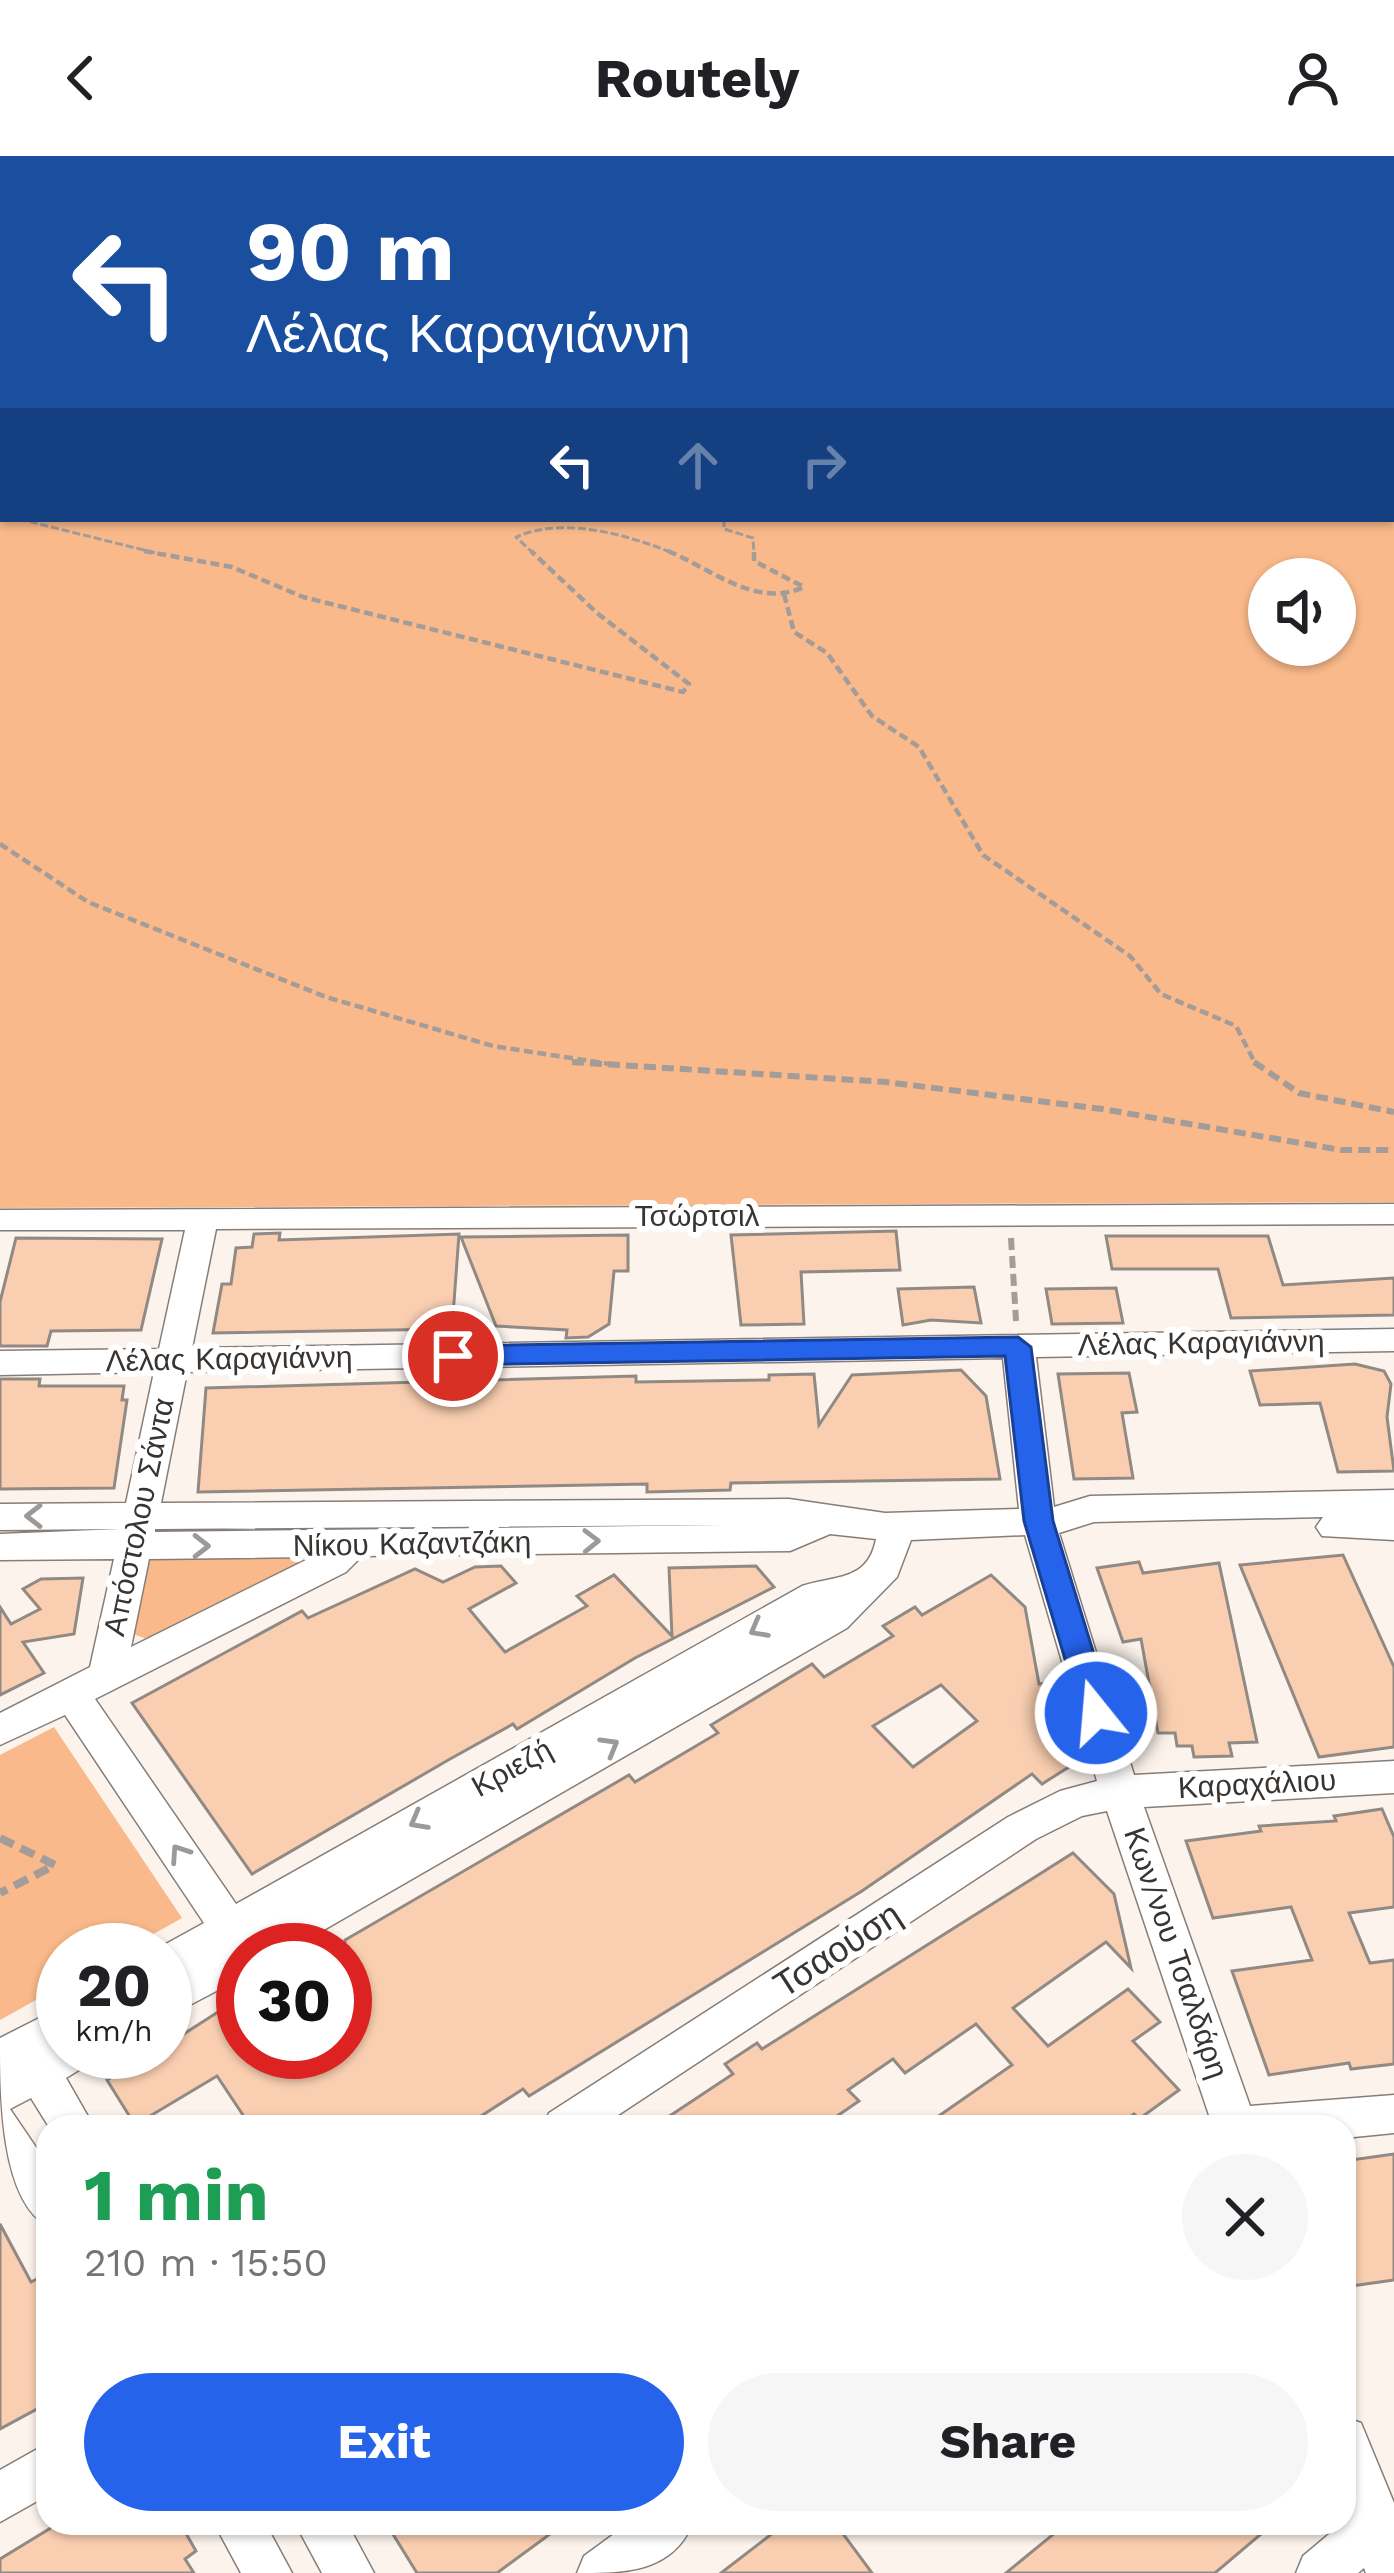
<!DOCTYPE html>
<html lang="en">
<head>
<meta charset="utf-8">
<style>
  :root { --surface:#fff; --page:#f6f6f6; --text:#202124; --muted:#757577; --accent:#2563eb }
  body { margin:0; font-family:"Work Sans",sans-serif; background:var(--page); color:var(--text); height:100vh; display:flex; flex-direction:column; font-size:45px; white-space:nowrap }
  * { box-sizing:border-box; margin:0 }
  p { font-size:39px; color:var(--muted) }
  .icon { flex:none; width:66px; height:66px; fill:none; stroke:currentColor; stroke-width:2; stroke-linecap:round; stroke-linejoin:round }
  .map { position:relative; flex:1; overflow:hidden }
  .drawer { position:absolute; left:36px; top:1959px; width:1320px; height:420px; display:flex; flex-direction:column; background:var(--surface); border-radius:36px; box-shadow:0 3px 9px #0004 }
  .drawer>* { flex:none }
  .guide { position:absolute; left:0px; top:0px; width:1395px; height:366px; box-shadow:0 3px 9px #0004; background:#1a4fa0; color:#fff; overflow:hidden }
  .buttons { position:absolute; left:1248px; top:402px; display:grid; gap:24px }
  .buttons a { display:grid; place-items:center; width:108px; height:108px; border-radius:50%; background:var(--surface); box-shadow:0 3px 9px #0004; font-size:60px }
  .speed { position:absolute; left:36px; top:1767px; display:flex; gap:24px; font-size:60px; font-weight:700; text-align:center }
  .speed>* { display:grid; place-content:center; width:156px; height:156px; border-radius:50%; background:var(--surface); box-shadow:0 3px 9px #0004; line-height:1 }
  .speed small { font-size:30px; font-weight:400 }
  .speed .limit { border:18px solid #d22; background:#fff; color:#111 }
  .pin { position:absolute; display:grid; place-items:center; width:102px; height:102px; color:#fff; margin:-51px; border:6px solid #fff; border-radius:50%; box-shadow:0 3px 12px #0007 }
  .me { position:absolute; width:132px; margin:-66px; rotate:343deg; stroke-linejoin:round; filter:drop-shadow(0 0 9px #0008) }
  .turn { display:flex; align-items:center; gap:42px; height:252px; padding:0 48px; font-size:54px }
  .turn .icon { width:156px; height:156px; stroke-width:2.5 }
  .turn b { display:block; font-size:84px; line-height:102px }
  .lanes { display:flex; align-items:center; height:114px; padding:0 48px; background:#0003; justify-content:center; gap:60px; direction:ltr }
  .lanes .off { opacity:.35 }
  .round { display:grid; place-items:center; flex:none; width:126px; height:126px; border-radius:63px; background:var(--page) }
  .headline { display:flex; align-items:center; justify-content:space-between; height:204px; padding:0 48px }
  h1 { font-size:72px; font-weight:700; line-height:90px; color:#1e9e55 }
  .action { display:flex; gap:24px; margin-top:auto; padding:24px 48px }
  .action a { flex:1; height:138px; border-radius:72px; background:var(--accent); color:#fff; font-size:48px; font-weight:700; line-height:138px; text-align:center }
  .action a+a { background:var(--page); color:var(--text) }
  header { display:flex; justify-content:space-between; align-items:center; height:156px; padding:0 48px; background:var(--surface); font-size:54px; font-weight:700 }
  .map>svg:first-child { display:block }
  .green { fill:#f9b98a; fill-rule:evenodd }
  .building { fill:#facfb1; stroke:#918983; stroke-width:3; fill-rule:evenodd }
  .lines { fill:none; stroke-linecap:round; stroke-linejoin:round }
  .minor-casing { stroke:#867d78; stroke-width:3 }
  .path-far3 { stroke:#a39c98; stroke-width:3; stroke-dasharray:8 3; stroke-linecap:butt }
  .path-far2 { stroke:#a39c98; stroke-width:4.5; stroke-dasharray:9 4.5; stroke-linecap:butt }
  .path-far1 { stroke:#a39c98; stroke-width:6; stroke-dasharray:12 6; stroke-linecap:butt }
  .path { stroke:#a39c98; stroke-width:8; stroke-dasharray:15 8; stroke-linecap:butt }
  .minor { fill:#fff; fill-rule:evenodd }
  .oneway { stroke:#9c9a98 }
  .route { fill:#2563eb; stroke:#184099; stroke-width:3 }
  .labels { text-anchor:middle; stroke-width:12; stroke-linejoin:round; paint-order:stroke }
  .street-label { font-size:30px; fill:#383432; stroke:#fff }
  .near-street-label { font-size:36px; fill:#383432; stroke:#fff }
</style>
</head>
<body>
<header><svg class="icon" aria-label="back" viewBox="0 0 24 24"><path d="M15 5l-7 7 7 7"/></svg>Routely<svg class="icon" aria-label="person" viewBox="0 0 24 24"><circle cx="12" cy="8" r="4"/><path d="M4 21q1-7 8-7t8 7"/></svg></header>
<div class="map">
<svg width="1394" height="2417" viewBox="0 0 1394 2417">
  <rect width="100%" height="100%" fill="#fcf3ec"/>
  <g class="green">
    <path d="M 0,0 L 1394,0 L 1394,1046 L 0,1052 ZM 3,3 L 1392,3 L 1392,363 L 3,363 ZM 1269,423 L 1335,423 L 1335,489 L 1269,489 Z"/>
    <polygon points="298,1396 299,1409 147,1483 130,1477 146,1408 153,1400"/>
    <polygon points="54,1571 182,1762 125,1794 63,1794 63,1829 0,1864 0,1599"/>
  </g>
  <g class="building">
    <polygon points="896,1075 900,1114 801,1116 804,1168 741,1169 731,1079"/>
    <polygon points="280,1077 279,1084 459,1078 452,1173 213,1177 222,1128 231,1128 236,1092 252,1091 254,1078"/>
    <polygon points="628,1079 628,1115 614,1115 609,1168 588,1181 566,1182 567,1174 496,1170 461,1081"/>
    <polygon points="1106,1080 1268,1080 1283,1129 1394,1122 1394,1159 1231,1162 1218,1113 1112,1113"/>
    <polygon points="16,1082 162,1083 141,1174 51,1175 47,1190 0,1190 0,1146"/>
    <polygon points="974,1131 981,1167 931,1164 903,1169 898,1133"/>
    <polygon points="1116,1132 1123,1167 1052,1168 1046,1133"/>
    <polygon points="1355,1208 1384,1215 1391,1228 1387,1261 1394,1315 1338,1316 1320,1247 1260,1249 1250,1215"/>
    <polygon points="961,1214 986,1240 1000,1323 731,1327 730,1334 647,1336 647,1328 198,1336 206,1232 636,1220 636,1226 769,1224 769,1219 814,1218 819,1269 852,1219"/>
    <polygon points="1129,1217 1137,1256 1122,1257 1133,1322 1074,1323 1058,1218"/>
    <polygon points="0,1223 40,1223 39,1230 124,1230 122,1244 127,1244 114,1332 0,1333"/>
    <polygon points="1343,1399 1394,1511 1394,1591 1319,1601 1240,1409"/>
    <polygon points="1139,1406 1143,1417 1219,1407 1257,1586 1229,1587 1232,1600 1194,1601 1192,1590 1177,1590 1175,1577 1158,1577 1141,1483 1123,1486 1097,1412"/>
    <polygon points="501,1410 516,1427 469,1453 505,1496 587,1450 577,1440 614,1419 672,1480 669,1412 756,1410 774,1431 635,1502 517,1573 513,1568 450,1603 252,1718 132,1547 302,1455 308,1462 415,1413 443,1426 475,1411"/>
    <path d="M 991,1419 L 1025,1451 L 1039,1528 L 1046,1527 L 1072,1609 L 1042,1628 L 1032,1618 L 862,1735 L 529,1940 L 523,1933 L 464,1971 L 251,1971 L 217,1920 L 135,1969 L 107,1924 L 154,1896 L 165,1896 L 165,1890 L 232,1847 L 243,1863 L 243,1896 L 345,1896 L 345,1784 L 629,1619 L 635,1626 L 718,1577 L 711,1569 L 812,1508 L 824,1521 L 893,1480 L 883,1470 L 915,1451 L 922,1459 ZM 941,1529 L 977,1565 L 913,1611 L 873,1570 Z"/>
    <polygon points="83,1422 74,1478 23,1486 44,1517 0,1539 0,1451 11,1468 40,1453 23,1433 41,1423"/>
    <polygon points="1382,1653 1394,1681 1394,1751 1349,1757 1370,1807 1394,1804 1394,1908 1351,1913 1349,1907 1269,1919 1232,1815 1312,1804 1291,1751 1213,1762 1186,1685 1261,1675 1259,1670 1336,1665 1334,1660"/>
    <polygon points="1073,1697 1114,1738 1131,1812 1106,1786 1013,1852 1048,1890 1128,1833 1160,1866 1133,1885 1179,1934 1139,1963 1134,1958 1116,1971 923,1971 1012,1909 976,1868 905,1917 893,1903 848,1934 859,1945 821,1971 653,1971 733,1918 725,1908 757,1887 762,1893"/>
    <polygon points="1394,1998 1394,2124 1351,2130 1344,2110 1344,2005"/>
    <polygon points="0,2068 31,2126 37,2123 48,2144 48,2247 0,2273"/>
    <polygon points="59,2367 180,2367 196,2395 185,2403 194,2417 0,2417 0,2403"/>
    <polygon points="386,2367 565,2367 497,2417 417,2417"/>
    <polygon points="786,2367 835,2367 872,2417 721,2417"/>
    <polygon points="1067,2367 1274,2367 1215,2417 1006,2417"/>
  </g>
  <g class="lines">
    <defs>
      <g id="minor">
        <path d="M 1394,1048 L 1394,1068 L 216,1073 L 192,1192 L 1394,1173 L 1394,1195 L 1036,1201 L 1054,1351 L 1090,1340 L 1394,1334 L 1394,1384 L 1322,1380 L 1316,1371 L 1323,1361 L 1094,1366 L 1059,1377 L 1134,1619 L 1394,1605 L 1394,1637 L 1144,1651 L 1250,1950 L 1394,1939 L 1394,1977 L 1344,1982 L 1344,1971 L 1213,1971 L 1107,1655 L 1082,1660 L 1036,1683 L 600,1971 L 543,1971 L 549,1957 L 1008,1661 L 1060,1635 L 1097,1625 L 1025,1379 L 911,1384 L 897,1421 L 847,1472 L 289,1794 L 243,1794 L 243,1821 L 165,1862 L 165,1794 L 155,1794 L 204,1767 L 65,1559 L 0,1589 L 0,1557 L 90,1511 L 114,1403 L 0,1404 L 0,1378 L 120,1373 L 0,1374 L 0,1348 L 126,1347 L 154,1216 L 0,1219 L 0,1195 L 159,1193 L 185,1074 L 0,1074 L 0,1054 ZM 1003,1202 L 1019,1353 L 885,1357 L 789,1343 L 161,1347 L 187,1216 ZM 723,1369 L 155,1376 L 155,1373 ZM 830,1378 L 876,1383 C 868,1425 837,1419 802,1430 L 236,1748 L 95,1543 L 346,1416 L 362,1400 L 790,1395 ZM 312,1401 L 131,1491 L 149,1403 Z"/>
        <path d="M 63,1850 L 63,1896 L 93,1896 L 87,1909 L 66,1922 L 94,1971 L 49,1971 L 31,1942 L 10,1953 L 48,2009 L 48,2070 C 0,2045 0,1937 0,1882 Z"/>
        <polygon points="1344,2261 1361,2267 1394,2347 1394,2417 1366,2417 1364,2412 1358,2417 1296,2417 1303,2400 1347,2363"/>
        <polygon points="48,2287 48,2339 0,2366 0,2314"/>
        <polygon points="214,2367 265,2367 292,2417 241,2417"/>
        <polygon points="295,2367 347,2367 374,2417 322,2417"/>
        <path d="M 629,2367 L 693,2367 C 672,2417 624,2417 577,2417 L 584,2400 Z"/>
      </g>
    </defs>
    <use href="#minor" class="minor-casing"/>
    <g class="path-far3">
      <polyline points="19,363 160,398"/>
      <polyline points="724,363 724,373 753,382 754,398"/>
      <path d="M 534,398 L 516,381 C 564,360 629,379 675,398"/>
    </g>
    <g class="path-far2">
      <polyline points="144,395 232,411 303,441 683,536 689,528 597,457 531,395"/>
      <path d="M 668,395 C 712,413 756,453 804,431 L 754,405 L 754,395"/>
      <polyline points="784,438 794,476 827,497 872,560 919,591 983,699 1130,800 1161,838 1236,870 1256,909"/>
      <polyline points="0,688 88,746 326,841 493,890 616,909"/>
    </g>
    <g class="path-far1">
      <polyline points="572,906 886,926 1102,953 1341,994 1394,994"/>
      <polyline points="1254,906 1299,937 1394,956"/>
      <polyline points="1011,1082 1016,1165"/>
    </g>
    <polyline class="path" points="0,1682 55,1709 0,1737"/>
    <use href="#minor" class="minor"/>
  </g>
  <defs><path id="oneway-chevron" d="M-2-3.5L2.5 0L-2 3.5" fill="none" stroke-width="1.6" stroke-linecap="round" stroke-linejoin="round" transform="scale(3)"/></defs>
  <g class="oneway">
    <use href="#oneway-chevron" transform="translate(34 1360) rotate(180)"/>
    <use href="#oneway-chevron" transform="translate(591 1385) rotate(-1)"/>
    <use href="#oneway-chevron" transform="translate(201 1390)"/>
    <use href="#oneway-chevron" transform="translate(758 1473) rotate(151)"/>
    <use href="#oneway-chevron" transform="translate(610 1590) rotate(-30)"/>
    <use href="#oneway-chevron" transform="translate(418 1665) rotate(151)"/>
    <use href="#oneway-chevron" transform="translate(179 1697) rotate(-124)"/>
  </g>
  <polygon class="route" points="1018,1181 1031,1191 1053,1365 1112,1557 1096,1569 1081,1557 1024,1365 1005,1200 453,1209 440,1200 453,1190"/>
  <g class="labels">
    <g class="street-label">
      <text x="697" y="1070">Τσώρτσιλ</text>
      <text transform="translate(1201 1187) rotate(-1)" y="10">Λέλας Καραγιάννη</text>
      <text transform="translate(229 1203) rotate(-1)" y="10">Λέλας Καραγιάννη</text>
      <text transform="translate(139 1361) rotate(-78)" y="10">Απόστολου Σάντα</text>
      <text transform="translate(412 1388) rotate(-1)" y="10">Νίκου Καζαντζάκη</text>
      <text transform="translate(512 1612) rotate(-29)" y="10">Κριεζή</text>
      <text transform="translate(1257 1628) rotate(-3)" y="10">Καραχάλιου</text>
      <text transform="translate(1176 1797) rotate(71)" y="10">Κων/νου Τσαλδάρη</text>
    </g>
    <g class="near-street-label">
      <text transform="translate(837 1793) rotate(-33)" y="13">Τσαούση</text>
    </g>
  </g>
</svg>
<div class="buttons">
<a><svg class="icon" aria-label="sound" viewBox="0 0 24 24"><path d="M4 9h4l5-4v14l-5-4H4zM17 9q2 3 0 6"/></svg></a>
</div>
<div class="speed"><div>20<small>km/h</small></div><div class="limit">30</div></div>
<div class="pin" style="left:453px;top:1200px;background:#d93025"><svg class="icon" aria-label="arrive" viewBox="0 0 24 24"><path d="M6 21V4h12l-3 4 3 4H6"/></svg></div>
<svg class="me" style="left:1096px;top:1557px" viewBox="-20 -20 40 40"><circle r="17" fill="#2563eb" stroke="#fff" stroke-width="3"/><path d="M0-11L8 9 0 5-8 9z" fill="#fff"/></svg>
<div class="guide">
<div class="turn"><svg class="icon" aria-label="left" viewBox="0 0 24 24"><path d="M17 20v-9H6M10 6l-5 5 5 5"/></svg><div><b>90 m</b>Λέλας Καραγιάννη</div></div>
<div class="lanes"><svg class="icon" aria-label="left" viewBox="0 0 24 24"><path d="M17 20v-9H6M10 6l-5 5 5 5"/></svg><svg class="icon off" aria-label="ahead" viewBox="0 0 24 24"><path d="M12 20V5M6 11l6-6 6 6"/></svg><svg class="icon off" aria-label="right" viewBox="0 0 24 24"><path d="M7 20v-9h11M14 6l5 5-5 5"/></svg></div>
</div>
<section class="drawer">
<div class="headline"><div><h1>1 min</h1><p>210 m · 15:50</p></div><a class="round"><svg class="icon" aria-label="close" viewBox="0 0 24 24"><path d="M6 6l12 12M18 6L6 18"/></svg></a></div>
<div class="action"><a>Exit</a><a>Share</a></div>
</section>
</div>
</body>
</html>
